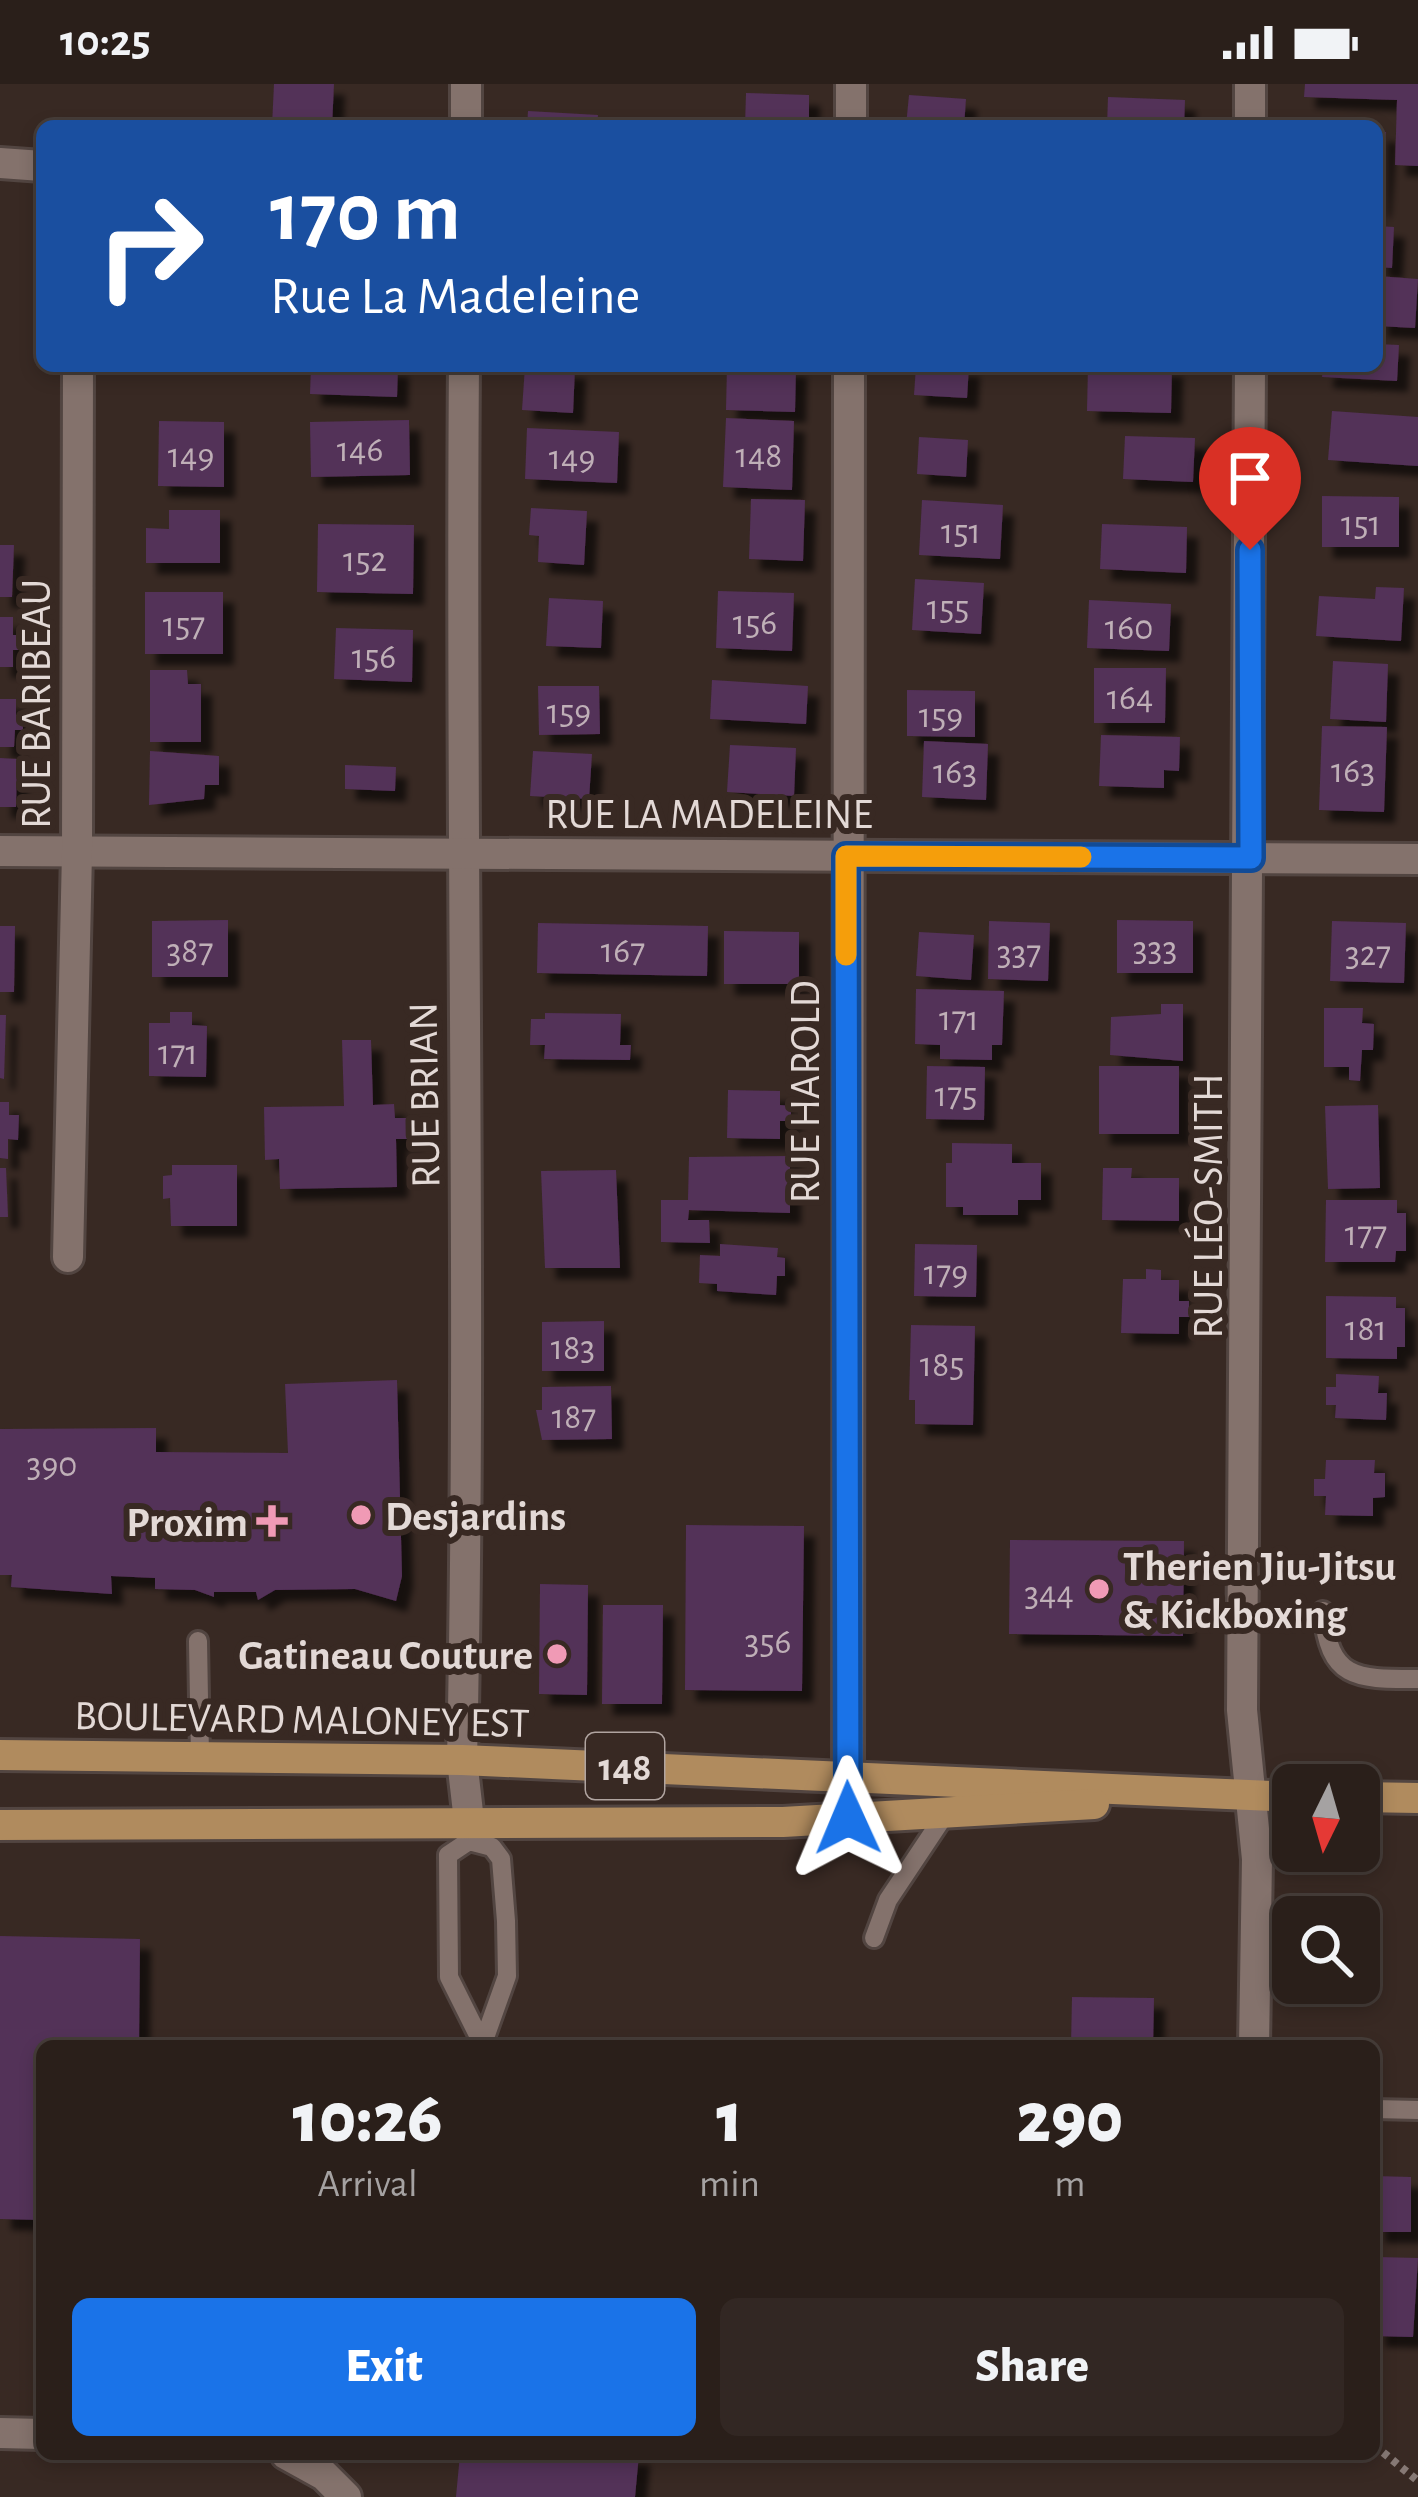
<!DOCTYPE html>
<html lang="en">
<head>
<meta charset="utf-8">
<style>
  :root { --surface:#2a1f1a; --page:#322723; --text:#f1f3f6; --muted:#a5a2a2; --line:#463d39; --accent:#1a73e8 }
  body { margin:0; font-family:"Alegreya Sans",sans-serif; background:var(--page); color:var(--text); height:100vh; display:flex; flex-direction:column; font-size:45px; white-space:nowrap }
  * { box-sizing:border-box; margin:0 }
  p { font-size:39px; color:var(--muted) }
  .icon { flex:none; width:66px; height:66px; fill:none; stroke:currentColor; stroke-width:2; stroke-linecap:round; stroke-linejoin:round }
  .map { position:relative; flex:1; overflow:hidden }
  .side { position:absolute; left:36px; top:1956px; width:1344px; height:420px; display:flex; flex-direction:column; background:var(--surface); border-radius:18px; box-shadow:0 6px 18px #0003,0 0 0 3px var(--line) }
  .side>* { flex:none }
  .banner { position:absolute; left:36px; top:36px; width:1347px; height:252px; border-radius:18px; box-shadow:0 6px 18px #0003,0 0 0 3px var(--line); background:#1a4fa0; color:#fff; overflow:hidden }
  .needle { width:78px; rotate:185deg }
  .tools { position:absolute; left:1272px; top:1680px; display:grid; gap:24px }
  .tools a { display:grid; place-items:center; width:108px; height:108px; border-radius:18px; background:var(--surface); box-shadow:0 6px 18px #0003,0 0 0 3px var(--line); font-size:60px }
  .pin { position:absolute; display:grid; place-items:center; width:102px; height:102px; color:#fff; margin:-123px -51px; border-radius:50% 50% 50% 0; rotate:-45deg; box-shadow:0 0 12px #0007 }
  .pin .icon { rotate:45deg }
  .me { position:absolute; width:132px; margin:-66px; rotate:359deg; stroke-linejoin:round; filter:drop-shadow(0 0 9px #0008) }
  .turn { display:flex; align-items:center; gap:42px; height:252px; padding:0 36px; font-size:54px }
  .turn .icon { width:156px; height:156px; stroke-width:2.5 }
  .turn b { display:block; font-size:84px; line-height:102px }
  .eta { display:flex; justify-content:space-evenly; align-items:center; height:204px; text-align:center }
  .eta b { font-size:72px; font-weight:800; line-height:84px }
  .button { display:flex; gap:24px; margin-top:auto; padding:24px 36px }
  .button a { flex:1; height:138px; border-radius:18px; background:var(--accent); color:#fff; font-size:48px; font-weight:800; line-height:138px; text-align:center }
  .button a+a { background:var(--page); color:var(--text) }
  .status { display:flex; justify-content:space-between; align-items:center; height:84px; padding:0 60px; background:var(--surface); direction:ltr }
  .status svg { height:33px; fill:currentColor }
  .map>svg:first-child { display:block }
  .building { fill:#533059; filter:url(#shadow) }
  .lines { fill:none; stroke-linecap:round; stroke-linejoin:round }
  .lane-casing { stroke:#524541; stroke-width:24 }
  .street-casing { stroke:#524541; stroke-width:36 }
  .primary-casing { stroke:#524541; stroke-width:36 }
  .path { stroke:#867975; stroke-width:8; stroke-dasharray:6 6; stroke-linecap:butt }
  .lane { stroke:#84726c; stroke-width:18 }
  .street { stroke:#84726c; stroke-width:30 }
  .primary { stroke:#b08b5e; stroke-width:30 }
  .route-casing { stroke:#114b97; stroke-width:30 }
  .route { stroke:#1a73e8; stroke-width:21 }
  .slow { stroke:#f59e0b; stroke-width:21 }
  .poi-dot { fill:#f09ab5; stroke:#382923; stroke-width:4.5 }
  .labels { text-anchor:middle; stroke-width:12; stroke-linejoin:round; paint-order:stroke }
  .number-label { font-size:36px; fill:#bfafb7 }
  .shield { fill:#382923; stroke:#b0a4a0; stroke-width:3 }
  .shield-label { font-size:39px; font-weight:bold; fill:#e3d9d6 }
  .street-label { font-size:42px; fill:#e3d9d6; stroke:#382923 }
  .poi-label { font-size:42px; font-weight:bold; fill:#e3d9d6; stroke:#382923; text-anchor:start }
</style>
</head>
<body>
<div class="status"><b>10:25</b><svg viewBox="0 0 49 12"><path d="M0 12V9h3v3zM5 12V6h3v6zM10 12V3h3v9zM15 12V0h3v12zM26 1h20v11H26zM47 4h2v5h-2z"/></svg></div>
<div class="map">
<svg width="1418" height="2413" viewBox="0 0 1418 2413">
  <defs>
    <filter id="shadow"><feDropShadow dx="11" dy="11" stdDeviation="3" flood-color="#0009"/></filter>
  </defs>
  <rect width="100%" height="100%" fill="#382923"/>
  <g class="building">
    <polygon points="274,0 334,0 332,42 272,42"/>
    <polygon points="1305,0 1418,0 1418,82 1395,81 1397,16 1304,13"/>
    <polygon points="746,9 809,11 809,42 745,42"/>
    <polygon points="909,11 966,15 964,42 906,42"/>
    <polygon points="1108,13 1185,16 1184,42 1107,42"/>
    <polygon points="528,27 598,31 597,42 527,42"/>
    <polygon points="1377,47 1386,48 1380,123 1377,122"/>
    <polygon points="1377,142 1394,143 1392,184 1377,183"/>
    <polygon points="1377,192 1418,195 1415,244 1377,242"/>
    <polygon points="1377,260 1399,261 1397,297 1322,293 1323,282 1377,282"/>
    <polygon points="311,282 398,282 397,313 310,310"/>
    <polygon points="525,282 575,284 573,329 522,326"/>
    <polygon points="727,282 796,282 795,328 726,326"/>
    <polygon points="916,282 969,282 967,314 914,311"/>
    <polygon points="1088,282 1172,282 1171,329 1087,327"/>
    <polygon points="1332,327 1418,333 1418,382 1328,376"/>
    <polygon points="726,334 794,337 792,406 723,403"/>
    <polygon points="409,336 410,391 311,393 310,338"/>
    <polygon points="159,337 224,338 224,403 158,402"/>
    <polygon points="527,344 619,348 617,399 525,395"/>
    <polygon points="1125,352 1195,354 1193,398 1123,395"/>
    <polygon points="919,353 968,356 966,393 917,390"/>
    <polygon points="1322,412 1399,413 1399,463 1322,463"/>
    <polygon points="751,415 805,416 803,477 749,475"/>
    <polygon points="922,416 1003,421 1000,475 919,471"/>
    <polygon points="531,424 587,427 584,481 538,478 539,452 529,451"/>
    <polygon points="169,426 220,426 220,479 146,479 146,444 169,445"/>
    <polygon points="318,440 414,441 413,510 317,508"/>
    <polygon points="1102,440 1187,443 1186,489 1100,485"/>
    <polygon points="0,461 14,461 12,513 0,513"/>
    <polygon points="915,495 984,499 981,550 912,546"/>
    <polygon points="1376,503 1404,504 1401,557 1316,552 1319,512 1375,515"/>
    <polygon points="718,507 794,509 792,567 716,564"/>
    <rect x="145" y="508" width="78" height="62"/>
    <polygon points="549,514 603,517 601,564 546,562"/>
    <polygon points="1089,516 1171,520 1169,567 1087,564"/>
    <polygon points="0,533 13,533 13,551 24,551 24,566 13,566 13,583 0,583"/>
    <polygon points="336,544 413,546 412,598 334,595"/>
    <polygon points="1333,577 1388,580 1386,638 1330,635"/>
    <polygon points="1094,584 1166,584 1165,639 1094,639"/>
    <polygon points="150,586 187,586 188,600 201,600 201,658 150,658"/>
    <polygon points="712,596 808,602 806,640 710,635"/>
    <polygon points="538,602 599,602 600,650 539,651"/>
    <polygon points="907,606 975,607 975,653 907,652"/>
    <polygon points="0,615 16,615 16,631 23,631 23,646 15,646 14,663 0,663"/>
    <polygon points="1322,642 1387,643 1384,728 1319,726"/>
    <polygon points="1101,651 1180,653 1179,687 1164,686 1164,704 1099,702"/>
    <polygon points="924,657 988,660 986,716 922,713"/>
    <polygon points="730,661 796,664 794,712 727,708"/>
    <polygon points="150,667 219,672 219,701 205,701 204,715 149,721"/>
    <polygon points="533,667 592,670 589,715 530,712"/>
    <polygon points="0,674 17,675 16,723 0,723"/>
    <polygon points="345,681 396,683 395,707 345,705"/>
    <polygon points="228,836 228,893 152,893 152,837"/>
    <polygon points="1117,836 1193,837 1193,889 1117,889"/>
    <polygon points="989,837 1050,839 1048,897 988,895"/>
    <polygon points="1332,837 1406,839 1404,899 1330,897"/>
    <polygon points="538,839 708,842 707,892 537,889"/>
    <polygon points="0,842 15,842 14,908 0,908"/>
    <polygon points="724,847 799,848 799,900 724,900"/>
    <polygon points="919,848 974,851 971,896 916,892"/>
    <polygon points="916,905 1004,907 1002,961 992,961 992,976 940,975 940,961 915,960"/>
    <polygon points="1161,920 1183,920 1183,977 1110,971 1111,933 1161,930"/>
    <polygon points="1324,924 1363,924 1362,939 1374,940 1373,966 1362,966 1360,997 1349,996 1349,983 1324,983"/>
    <polygon points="170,928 192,928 192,941 207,942 206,993 149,992 149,939 170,939"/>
    <polygon points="545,929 621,930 620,961 631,961 630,976 544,975 545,961 530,961 531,935 545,935"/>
    <polygon points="0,931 6,931 4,995 0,994"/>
    <polygon points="342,956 371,956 373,1021 394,1020 395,1034 410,1034 411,1055 396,1055 397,1103 280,1105 279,1075 265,1076 264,1023 344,1022"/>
    <polygon points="927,982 985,983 984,1036 926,1035"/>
    <rect x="1099" y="982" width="80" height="68"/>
    <polygon points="728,1006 780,1007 780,1021 791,1022 791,1037 780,1037 780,1055 727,1054"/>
    <polygon points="0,1018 9,1018 9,1031 19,1031 18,1056 8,1055 8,1075 0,1074"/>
    <polygon points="1378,1021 1380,1104 1328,1105 1325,1022"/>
    <polygon points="952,1059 1012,1060 1012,1079 1041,1079 1041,1116 1018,1116 1018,1131 963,1131 963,1123 946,1123 946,1079 952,1079"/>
    <polygon points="790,1072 790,1129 689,1126 688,1136 709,1136 710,1159 661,1158 661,1116 688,1116 689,1073"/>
    <polygon points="172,1081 237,1081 237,1142 171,1142 170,1114 163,1115 163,1092 172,1091"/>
    <polygon points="0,1084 6,1084 8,1133 0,1133"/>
    <polygon points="1103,1084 1132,1084 1131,1094 1179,1094 1179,1137 1102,1136"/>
    <polygon points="616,1086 620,1184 545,1184 541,1087"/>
    <polygon points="1326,1116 1397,1116 1397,1129 1406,1129 1406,1167 1396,1167 1395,1178 1325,1178"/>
    <polygon points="720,1160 778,1164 777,1173 785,1174 785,1192 777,1192 776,1211 717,1207 717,1200 699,1199 700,1171 720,1172"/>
    <polygon points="915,1160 977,1161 976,1213 914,1212"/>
    <polygon points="1146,1185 1161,1186 1161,1196 1179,1196 1179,1217 1189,1217 1189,1233 1179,1233 1179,1250 1121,1249 1123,1195 1146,1195"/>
    <polygon points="1326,1212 1396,1213 1396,1224 1405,1224 1405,1263 1397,1263 1397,1275 1326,1274"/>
    <polygon points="604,1237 604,1287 542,1287 542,1238"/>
    <polygon points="911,1241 975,1242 973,1341 915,1340 915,1316 909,1316"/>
    <polygon points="1336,1290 1379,1292 1378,1309 1387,1309 1386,1336 1335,1334 1336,1321 1326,1321 1326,1303 1336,1303"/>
    <polygon points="397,1296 402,1492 396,1517 355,1505 275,1506 258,1516 256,1508 214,1508 214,1513 195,1506 155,1505 155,1494 111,1492 112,1510 11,1503 12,1491 0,1491 0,1345 156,1344 156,1368 288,1369 285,1300"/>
    <polygon points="611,1302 612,1355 542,1356 536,1326 542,1326 542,1303"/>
    <polygon points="1326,1376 1375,1376 1374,1389 1385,1389 1385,1413 1373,1414 1373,1432 1325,1431 1326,1412 1314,1412 1314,1395 1325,1395"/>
    <polygon points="686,1441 804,1442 802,1607 685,1606"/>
    <polygon points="1010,1456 1184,1457 1183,1552 1009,1550"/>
    <polygon points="540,1500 588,1501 587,1611 539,1610"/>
    <polygon points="603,1521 663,1521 662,1620 602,1620"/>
    <polygon points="0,1852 140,1855 139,1962 42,1962 42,2136 0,2135"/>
    <polygon points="1072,1913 1154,1914 1153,1962 1071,1962"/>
    <polygon points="1374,2092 1411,2093 1411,2148 1374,2148"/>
    <polygon points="1377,2173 1418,2174 1413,2253 1374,2252"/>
    <polygon points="460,2370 639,2370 635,2413 456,2413"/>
  </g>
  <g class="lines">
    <defs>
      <g id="lane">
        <path d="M 1323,1527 C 1329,1596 1356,1595 1418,1595"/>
        <polyline points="198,1557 200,1673"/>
        <polyline points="874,1854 888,1816 946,1729"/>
        <polyline points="482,1962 507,1892 506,1837 501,1775 492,1763 469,1757 448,1771 449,1893 482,1959"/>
        <polyline points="1374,2025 1418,2026"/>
      </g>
      <g id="street">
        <polyline points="1250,0 1250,42"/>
        <polyline points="466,42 466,0"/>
        <polyline points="851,42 851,0"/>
        <polyline points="0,79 42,82"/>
        <path d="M 464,282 C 460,747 472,1211 462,1676 L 469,1737"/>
        <polyline points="1250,282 1242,1626 1257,1775 1254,1962"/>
        <polyline points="0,767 1418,775"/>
        <polyline points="68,1173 77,768 78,282"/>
        <polyline points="848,1734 849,282"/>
        <polyline points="0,2349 42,2350"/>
        <polyline points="286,2370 324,2391 346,2413"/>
      </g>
      <g id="primary">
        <polyline points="0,1671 462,1676 1293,1713"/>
        <polyline points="1359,1713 1418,1714"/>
        <polyline points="0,1741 783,1738 1094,1720"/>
      </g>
    </defs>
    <use href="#lane" class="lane-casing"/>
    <use href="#street" class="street-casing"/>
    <use href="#primary" class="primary-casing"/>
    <polyline class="path" points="1374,2361 1418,2397"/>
    <use href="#lane" class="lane"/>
    <use href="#street" class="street"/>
    <use href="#primary" class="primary"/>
  </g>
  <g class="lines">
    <defs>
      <polyline id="route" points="848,1734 846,772 1251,774 1250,466"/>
    </defs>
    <use href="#route" class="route-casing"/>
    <use href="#route" class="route"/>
    <polyline class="slow" points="846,871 846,772 1081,773"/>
  </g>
  <g class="poi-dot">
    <circle cx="361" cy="1431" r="12"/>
    <path d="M266 1419h12v12h12v12h-12v12h-12v-12h-12v-12h12z"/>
    <circle cx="1099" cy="1505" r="12"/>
    <circle cx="557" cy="1570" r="12"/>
  </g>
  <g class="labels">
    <g class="number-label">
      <text x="360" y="377">146</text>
      <text x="191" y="383">149</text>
      <text x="759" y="383">148</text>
      <text x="572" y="385">149</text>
      <text x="1361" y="451">151</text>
      <text x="961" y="459">151</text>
      <text x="365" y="487">152</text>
      <text x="948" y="535">155</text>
      <text x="755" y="550">156</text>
      <text x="184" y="552">157</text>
      <text x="1129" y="555">160</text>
      <text x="374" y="584">156</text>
      <text x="1130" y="625">164</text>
      <text x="569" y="639">159</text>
      <text x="941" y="643">159</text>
      <text x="1353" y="698">163</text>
      <text x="955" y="699">163</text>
      <text x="1155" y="876">333</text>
      <text x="190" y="878">387</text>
      <text x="623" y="878">167</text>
      <text x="1019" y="880">337</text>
      <text x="1368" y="881">327</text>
      <text x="959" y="946">171</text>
      <text x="178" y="980">171</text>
      <text x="956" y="1022">175</text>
      <text x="1366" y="1161">177</text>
      <text x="946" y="1200">179</text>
      <text x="1366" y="1256">181</text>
      <text x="573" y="1275">183</text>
      <text x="942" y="1292">185</text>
      <text x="574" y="1344">187</text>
      <text x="52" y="1392">390</text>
      <text x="1049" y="1521">344</text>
      <text x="768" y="1569">356</text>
    </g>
    <rect class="shield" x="586" y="1649" width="78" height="66" rx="9"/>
    <g class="shield-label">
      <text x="625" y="1696">148</text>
    </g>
    <g class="street-label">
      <text transform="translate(35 620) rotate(-90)" y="15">RUE BARIBEAU</text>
      <text x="709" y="744">RUE LA MADELEINE</text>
      <text transform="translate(804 1008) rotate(-90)" y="15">RUE HAROLD</text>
      <text transform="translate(423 1011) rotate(-91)" y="15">RUE BRIAN</text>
      <text transform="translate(1207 1122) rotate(-90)" y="15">RUE LÉO-SMITH</text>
      <text transform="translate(302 1634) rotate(1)" y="15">BOULEVARD MALONEY EST</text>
    </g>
    <g class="poi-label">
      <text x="385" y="1446">Desjardins</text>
      <text x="248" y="1452" text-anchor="end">Proxim</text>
      <text x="1123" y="1496">Therien Jiu-Jitsu<tspan x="1123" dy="48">&amp; Kickboxing</tspan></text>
      <text x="533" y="1585" text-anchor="end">Gatineau Couture</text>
    </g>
  </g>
</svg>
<div class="tools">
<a><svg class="needle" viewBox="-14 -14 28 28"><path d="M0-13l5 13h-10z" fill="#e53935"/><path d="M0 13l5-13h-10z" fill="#a5a2a2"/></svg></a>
<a><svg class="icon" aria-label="search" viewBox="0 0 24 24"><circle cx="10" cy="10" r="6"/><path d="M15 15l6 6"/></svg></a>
</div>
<div class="pin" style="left:1250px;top:466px;background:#d93025"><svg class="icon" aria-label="arrive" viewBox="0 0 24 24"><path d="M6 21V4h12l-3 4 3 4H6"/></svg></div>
<svg class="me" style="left:848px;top:1734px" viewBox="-20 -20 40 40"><path d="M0-17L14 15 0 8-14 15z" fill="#1a73e8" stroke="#fff" stroke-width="4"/></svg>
<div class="banner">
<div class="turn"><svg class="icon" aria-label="right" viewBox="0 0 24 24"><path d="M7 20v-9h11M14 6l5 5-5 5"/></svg><div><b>170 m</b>Rue La Madeleine</div></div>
</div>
<section class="side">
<div class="eta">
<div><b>10:26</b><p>Arrival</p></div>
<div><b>1</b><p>min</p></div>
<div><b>290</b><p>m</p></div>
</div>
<div class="button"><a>Exit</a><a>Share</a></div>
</section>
</div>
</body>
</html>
